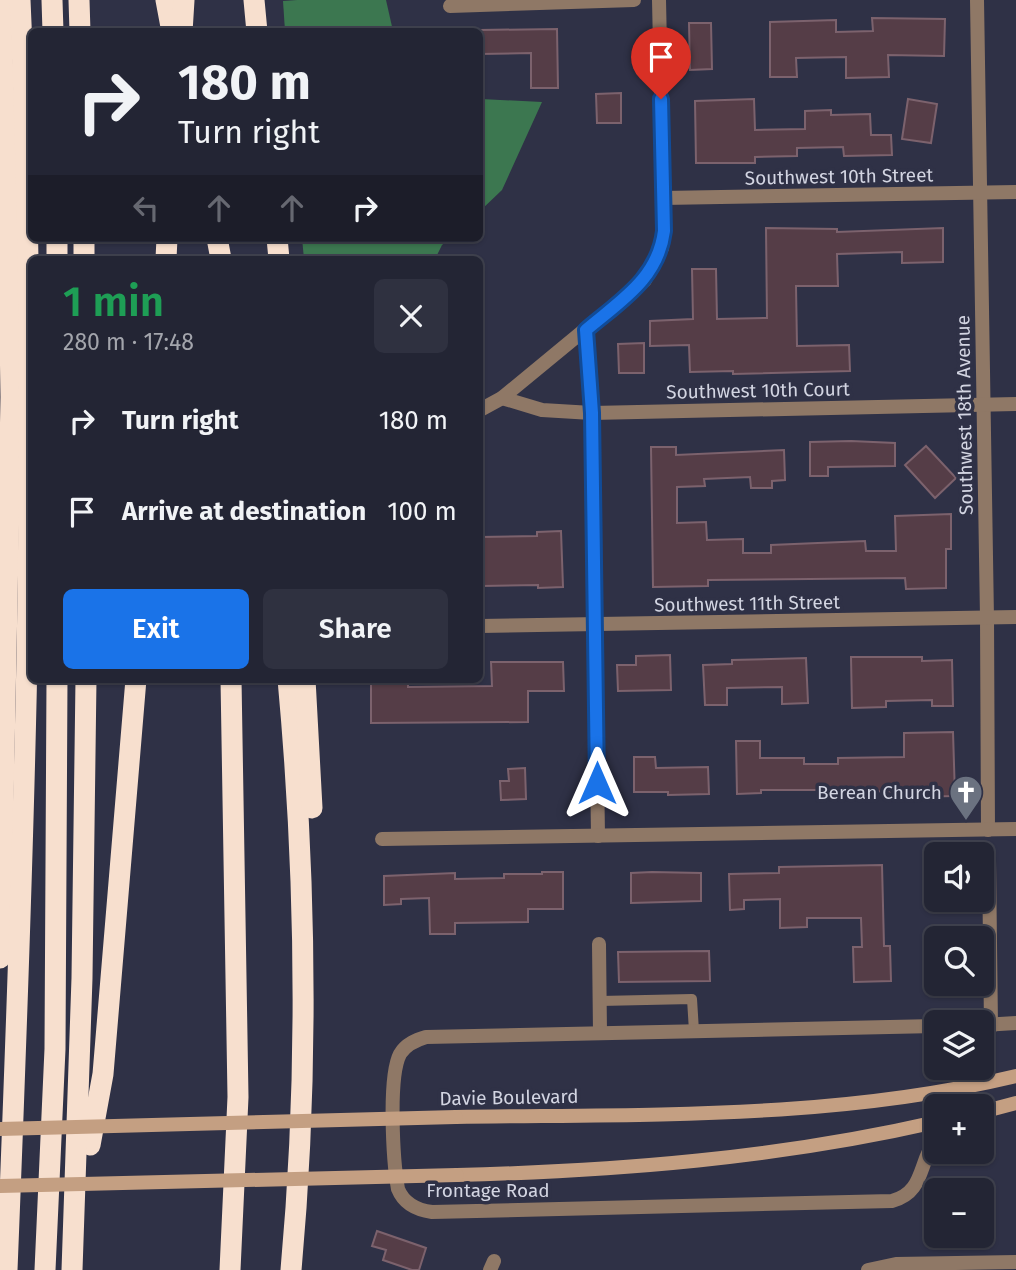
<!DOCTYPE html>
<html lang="en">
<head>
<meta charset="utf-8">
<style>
  :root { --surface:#232534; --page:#2f3140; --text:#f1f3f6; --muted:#a3a5ac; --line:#40424f; --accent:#1a73e8 }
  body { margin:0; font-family:"Fira Sans",sans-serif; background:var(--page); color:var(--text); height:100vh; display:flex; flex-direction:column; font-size:26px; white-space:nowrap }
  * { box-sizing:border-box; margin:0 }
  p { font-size:23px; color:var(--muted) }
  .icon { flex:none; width:38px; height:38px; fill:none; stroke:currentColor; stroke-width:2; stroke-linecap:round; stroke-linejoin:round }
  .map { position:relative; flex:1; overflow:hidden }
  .panel { position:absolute; left:28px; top:256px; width:455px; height:427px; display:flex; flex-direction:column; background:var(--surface); border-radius:10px; box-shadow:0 2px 5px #0004,0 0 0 2px var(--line) }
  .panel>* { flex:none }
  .top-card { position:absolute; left:28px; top:28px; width:455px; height:214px; border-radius:10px; box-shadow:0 2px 5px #0004,0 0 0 2px var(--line); background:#232534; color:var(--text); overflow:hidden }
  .fabs { position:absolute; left:924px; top:842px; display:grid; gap:14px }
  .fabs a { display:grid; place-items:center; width:70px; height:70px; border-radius:10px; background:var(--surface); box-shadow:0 2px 5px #0004,0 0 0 2px var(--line); font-size:35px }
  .pin { position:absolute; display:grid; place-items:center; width:60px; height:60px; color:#fff; margin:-72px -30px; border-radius:50% 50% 50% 0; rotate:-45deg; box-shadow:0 0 7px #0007 }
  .pin .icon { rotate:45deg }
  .me { position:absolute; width:77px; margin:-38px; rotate:0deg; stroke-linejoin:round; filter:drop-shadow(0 0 5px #0008) }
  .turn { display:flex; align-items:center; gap:24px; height:147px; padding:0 35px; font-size:32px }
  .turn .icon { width:91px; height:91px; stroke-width:2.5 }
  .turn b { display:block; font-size:49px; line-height:60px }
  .lanes { display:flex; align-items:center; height:66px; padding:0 35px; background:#0003; justify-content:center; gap:35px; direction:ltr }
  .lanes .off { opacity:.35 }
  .round { display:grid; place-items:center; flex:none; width:74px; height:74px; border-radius:10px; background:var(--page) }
  .summary { display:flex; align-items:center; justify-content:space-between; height:119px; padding:0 35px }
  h1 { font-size:42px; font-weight:600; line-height:52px; color:#1e9e55 }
  .cta { display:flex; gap:14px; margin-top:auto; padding:14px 35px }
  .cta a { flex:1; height:80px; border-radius:10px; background:var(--accent); color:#fff; font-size:28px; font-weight:600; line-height:80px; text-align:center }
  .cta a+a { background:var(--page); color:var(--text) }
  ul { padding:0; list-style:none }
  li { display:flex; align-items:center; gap:21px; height:91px; padding:0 35px }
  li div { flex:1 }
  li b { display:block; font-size:26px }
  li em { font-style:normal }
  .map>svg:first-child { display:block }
  .forest { fill:#3c7750 }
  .building { fill:#553d47; stroke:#7c626d; stroke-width:2 }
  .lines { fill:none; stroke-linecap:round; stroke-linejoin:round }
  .service { stroke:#8f7866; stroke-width:10 }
  .minor { stroke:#8f7866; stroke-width:14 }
  .secondary { stroke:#c49f82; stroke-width:14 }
  .motorway { stroke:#f7dfce; stroke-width:21 }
  .secondary-bridge { stroke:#c49f82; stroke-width:14 }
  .route-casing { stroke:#114b97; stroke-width:18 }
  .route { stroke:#1a73e8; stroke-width:12 }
  .labels { text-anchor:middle; stroke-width:7; stroke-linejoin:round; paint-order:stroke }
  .street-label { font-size:19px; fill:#d3d5e2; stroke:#2f3146 }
  .poi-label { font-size:19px; fill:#d3d5e2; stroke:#2f3146; text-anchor:end }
</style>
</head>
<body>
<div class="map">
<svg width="1016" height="1270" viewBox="0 0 1016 1270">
  <rect width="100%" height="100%" fill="#2f3146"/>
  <g class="forest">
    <polygon points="297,0 386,0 393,31 285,31 283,1"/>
    <polygon points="480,92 481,99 542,102 502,190 480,211"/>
    <polygon points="302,238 450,238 442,245 435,259 304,259"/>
  </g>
  <g class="building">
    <polygon points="872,18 945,19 944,56 888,55 889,77 846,78 846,57 796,58 797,77 770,77 770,22 836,20 836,32 873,31"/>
    <polygon points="689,23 711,23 712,69 690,70"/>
    <polygon points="557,29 558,88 531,88 531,53 480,54 480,30"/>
    <polygon points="621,93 621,123 597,123 596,94"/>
    <polygon points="754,99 755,130 805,129 805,111 831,110 831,115 870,114 871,135 891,135 892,155 844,156 843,147 797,148 797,156 755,157 755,163 696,163 695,101"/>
    <polygon points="908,99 937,104 931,143 902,139"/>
    <polygon points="766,228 837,229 837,232 943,228 943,262 902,263 902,252 837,254 838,286 796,286 797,346 849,345 850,371 733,374 733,371 690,372 689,345 650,346 650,321 693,319 692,269 716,269 717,319 767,318"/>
    <polygon points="644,343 644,373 619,373 618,344"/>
    <polygon points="851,441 895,443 895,466 828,467 828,476 810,476 810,442"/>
    <polygon points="926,446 956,478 935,498 905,465"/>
    <polygon points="651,447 676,447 676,455 784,450 785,480 772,481 772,488 751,488 750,477 704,479 705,486 677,487 677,523 706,522 707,540 743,539 743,553 771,553 771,545 865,541 866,551 896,551 895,516 951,514 951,549 946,549 946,588 906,589 905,578 708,580 708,586 653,587"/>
    <polygon points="561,531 563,587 538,588 538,585 481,586 480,537 537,536 537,532"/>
    <polygon points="670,655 671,690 618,691 617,665 636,665 636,656"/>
    <polygon points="851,657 922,657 922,661 952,660 953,706 932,706 932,700 886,701 886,707 852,708"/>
    <polygon points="806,658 808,703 782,704 782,687 727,688 727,705 705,705 703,665 732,664 732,660"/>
    <polygon points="491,662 563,662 564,691 528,691 528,722 371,723 371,679 408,679 408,687 492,686"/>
    <polygon points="953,732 955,796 905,797 905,791 839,792 839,790 761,790 761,793 737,794 736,741 760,741 760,758 804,758 804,764 838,764 838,758 904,757 904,733"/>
    <polygon points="634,757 655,757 656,768 708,767 709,794 668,795 668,792 634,792"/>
    <polygon points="525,768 526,799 501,800 500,781 509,781 508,769"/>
    <polygon points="882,865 884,946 890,946 891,981 854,982 853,947 862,947 861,918 807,918 807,927 780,928 780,899 744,900 744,909 730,910 729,874 779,873 779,867"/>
    <polygon points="542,872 563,872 563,909 528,909 528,922 455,923 455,934 430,934 429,898 401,899 401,904 384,905 384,876 455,873 455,879 504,878 504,874 542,874"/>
    <polygon points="652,872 701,873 701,901 631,903 631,873"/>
    <polygon points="709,951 710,981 619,982 618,952"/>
    <polygon points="377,1231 426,1248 419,1270 412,1270 383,1260 386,1250 372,1246"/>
  </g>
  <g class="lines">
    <polyline class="service" points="600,1001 692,999 694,1031"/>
    <g class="minor">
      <polyline points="977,0 987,618 988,830"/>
      <polyline points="450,6 634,0"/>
      <polyline points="663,198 1016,192"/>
      <polyline points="586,330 592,413 598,836"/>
      <polyline points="502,398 542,410 592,413 1016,404"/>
      <polyline points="480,410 502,398 645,280 662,248 664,231 659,0"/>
      <polyline points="480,626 1016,617"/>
      <polyline points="382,839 1016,829"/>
      <polyline points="599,944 600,1033"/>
      <polyline points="983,1025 1016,1023"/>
      <path d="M 936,1026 L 426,1037 C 416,1040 406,1044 400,1054 C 388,1077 393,1161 398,1189 C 404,1204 417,1210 432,1212 L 892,1201 C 925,1192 918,1163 936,1139"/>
      <polyline points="982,1052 991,1025 989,859"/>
      <polyline points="957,1089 972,1068"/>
      <polyline points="490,1270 494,1261"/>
      <polyline points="868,1270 896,1264 1016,1262"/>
    </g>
    <g class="secondary">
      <polyline points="982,1112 1016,1103"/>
      <path d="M 456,1117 C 643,1114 833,1120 1016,1076"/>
      <path d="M 457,1175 C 618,1171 779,1158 936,1122"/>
    </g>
    <g class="motorway">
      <polyline points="52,0 53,32"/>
      <polyline points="79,0 80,32"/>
      <polyline points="166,0 172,32"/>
      <polyline points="254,0 257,32"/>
      <polyline points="182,32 184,0"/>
      <polyline points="57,238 57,259"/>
      <polyline points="84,238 84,259"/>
      <polyline points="217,238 221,259"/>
      <polyline points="277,238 279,259"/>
      <polyline points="166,259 167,238"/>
      <path d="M 288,679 C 306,875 309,1074 291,1270"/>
      <polyline points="305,679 312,808"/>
      <polyline points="0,958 11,397 8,208 0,0"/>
      <polyline points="90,1145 103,1074 136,679"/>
      <path d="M 7,1270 C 24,847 40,423 20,0"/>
      <polyline points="45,1270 55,1049 57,679"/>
      <polyline points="72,1270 82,978 86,679"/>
      <polyline points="230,1270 238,1097 231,679"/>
    </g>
    <g class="secondary-bridge">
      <polyline points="0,1129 456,1117"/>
      <polyline points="0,1186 457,1175"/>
    </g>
  </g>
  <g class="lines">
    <defs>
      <path id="route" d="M 597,783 L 592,413 L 586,330 C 620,301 658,279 664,231 L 661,99"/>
    </defs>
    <use href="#route" class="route-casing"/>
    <use href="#route" class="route"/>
  </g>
  <defs>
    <symbol id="church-pin" viewBox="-11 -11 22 30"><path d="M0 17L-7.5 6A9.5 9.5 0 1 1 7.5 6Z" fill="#6b7280" stroke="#2f3146"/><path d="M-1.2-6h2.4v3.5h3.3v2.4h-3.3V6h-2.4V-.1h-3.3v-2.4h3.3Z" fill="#fff"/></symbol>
  </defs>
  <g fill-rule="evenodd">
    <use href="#church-pin" x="947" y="773" width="38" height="52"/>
  </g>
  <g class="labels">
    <g class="street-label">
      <text transform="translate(839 176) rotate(-1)" y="7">Southwest 10th Street</text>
      <text transform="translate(758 390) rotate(-1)" y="7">Southwest 10th Court</text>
      <text transform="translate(964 415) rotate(-91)" y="7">Southwest 18th Avenue</text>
      <text transform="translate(747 603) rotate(-1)" y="7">Southwest 11th Street</text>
      <text transform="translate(509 1097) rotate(-1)" y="7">Davie Boulevard</text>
      <text x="488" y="1197">Frontage Road</text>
    </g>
    <g class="poi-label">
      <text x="942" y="799">Berean Church</text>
    </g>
  </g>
</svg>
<div class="fabs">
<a><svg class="icon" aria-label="sound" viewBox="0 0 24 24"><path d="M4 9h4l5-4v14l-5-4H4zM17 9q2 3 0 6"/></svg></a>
<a><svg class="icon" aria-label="search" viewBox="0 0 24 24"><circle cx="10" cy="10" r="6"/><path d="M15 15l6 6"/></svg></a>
<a><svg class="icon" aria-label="layers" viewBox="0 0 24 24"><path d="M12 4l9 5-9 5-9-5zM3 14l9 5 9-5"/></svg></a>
<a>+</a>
<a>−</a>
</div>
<div class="pin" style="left:661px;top:99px;background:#d93025"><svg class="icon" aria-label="arrive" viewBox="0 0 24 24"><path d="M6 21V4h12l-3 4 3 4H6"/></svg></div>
<svg class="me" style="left:597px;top:783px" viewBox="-20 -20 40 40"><path d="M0-17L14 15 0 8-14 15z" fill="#1a73e8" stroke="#fff" stroke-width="4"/></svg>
<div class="top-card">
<div class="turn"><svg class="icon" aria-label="right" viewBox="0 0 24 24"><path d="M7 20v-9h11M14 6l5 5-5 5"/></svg><div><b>180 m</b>Turn right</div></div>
<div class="lanes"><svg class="icon off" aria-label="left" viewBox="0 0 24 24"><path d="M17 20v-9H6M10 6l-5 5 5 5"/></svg><svg class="icon off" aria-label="ahead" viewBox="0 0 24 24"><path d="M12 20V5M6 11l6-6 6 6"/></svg><svg class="icon off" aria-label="ahead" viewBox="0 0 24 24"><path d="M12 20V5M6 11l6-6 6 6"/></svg><svg class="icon" aria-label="right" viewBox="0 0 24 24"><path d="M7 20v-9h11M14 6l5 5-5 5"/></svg></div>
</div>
<section class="panel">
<div class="summary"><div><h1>1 min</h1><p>280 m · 17:48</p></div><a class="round"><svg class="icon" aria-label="close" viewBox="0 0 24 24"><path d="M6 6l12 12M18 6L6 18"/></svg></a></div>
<ul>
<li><svg class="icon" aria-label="right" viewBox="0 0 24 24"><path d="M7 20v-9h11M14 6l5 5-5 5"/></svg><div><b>Turn right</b></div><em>180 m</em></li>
<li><svg class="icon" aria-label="arrive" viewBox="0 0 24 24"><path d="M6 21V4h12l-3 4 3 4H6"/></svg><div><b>Arrive at destination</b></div><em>100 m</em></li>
</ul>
<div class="cta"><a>Exit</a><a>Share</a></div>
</section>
</div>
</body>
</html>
